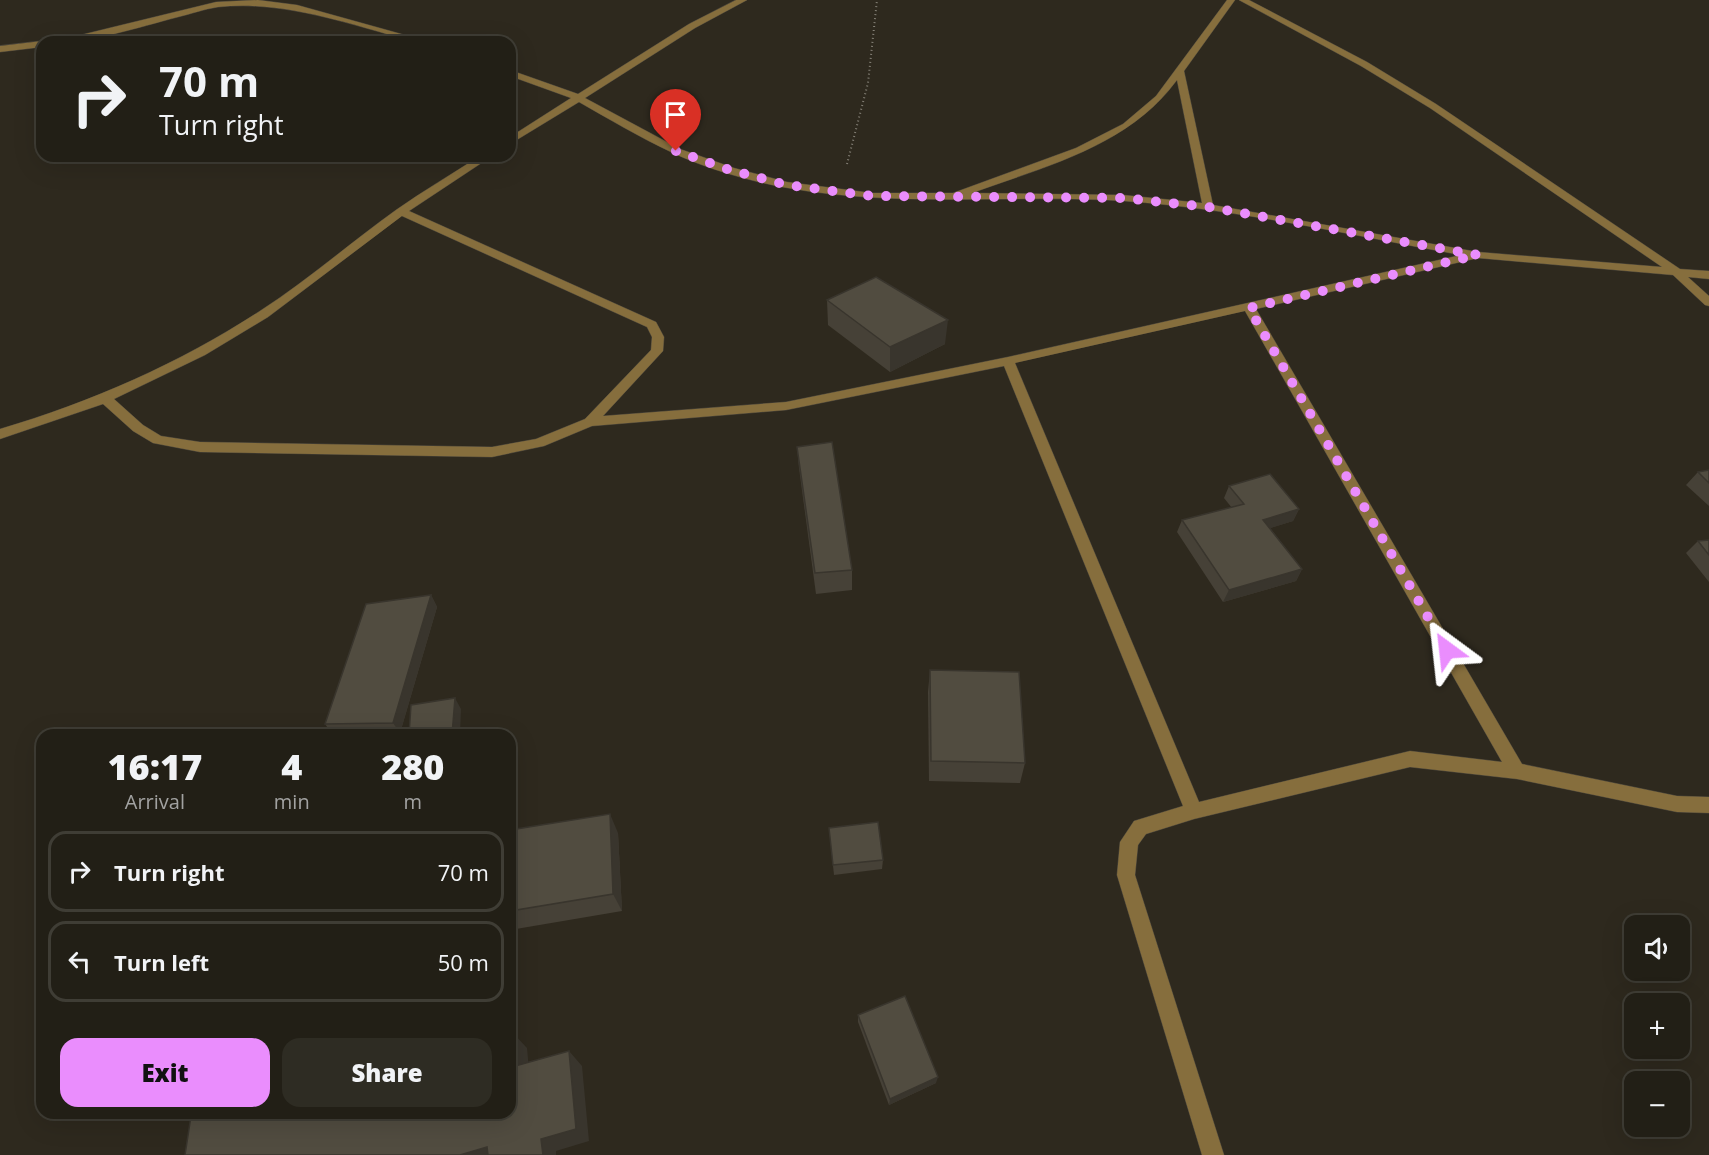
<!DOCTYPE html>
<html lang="en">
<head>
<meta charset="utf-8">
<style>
  :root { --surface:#221f16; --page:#2e2c23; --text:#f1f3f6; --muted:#a2a2a1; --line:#3f3d35; --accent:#ea8dfd }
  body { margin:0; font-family:"Open Sans",sans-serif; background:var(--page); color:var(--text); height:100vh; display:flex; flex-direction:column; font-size:22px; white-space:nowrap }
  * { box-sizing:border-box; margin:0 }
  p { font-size:20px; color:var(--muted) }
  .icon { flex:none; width:33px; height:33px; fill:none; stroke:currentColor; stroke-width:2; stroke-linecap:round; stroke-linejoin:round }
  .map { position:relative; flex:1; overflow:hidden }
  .details { position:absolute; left:36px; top:729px; width:480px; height:390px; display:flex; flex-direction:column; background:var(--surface); border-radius:18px; box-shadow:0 6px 24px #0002,0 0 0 2px var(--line) }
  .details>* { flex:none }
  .top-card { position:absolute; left:36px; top:36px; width:480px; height:126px; border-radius:18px; box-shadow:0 6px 24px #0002,0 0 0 2px var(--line); background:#221f16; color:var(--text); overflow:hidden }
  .tools { position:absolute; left:1624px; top:915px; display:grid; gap:12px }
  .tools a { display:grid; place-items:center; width:66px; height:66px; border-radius:12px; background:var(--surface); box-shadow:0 6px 24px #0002,0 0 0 2px var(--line); font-size:30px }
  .pin { position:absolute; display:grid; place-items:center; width:51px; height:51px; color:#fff; margin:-62px -26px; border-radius:50% 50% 50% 0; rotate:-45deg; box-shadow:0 0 6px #0007 }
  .pin .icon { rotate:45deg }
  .me { position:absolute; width:66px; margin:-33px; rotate:330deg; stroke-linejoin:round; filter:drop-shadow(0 0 4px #0008) }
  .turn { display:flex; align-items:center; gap:21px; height:126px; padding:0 24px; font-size:27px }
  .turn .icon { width:78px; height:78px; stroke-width:2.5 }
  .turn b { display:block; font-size:42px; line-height:51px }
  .eta { display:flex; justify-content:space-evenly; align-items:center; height:102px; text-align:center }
  .eta b { font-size:36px; font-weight:800; line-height:42px }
  .button { display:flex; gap:12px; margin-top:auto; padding:12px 24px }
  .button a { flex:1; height:69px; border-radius:18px; background:var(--accent); color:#111; font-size:24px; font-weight:800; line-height:69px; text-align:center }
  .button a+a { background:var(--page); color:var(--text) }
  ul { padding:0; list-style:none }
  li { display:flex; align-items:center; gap:18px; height:81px; margin:0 12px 9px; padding:0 12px; border:3px solid var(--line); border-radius:18px }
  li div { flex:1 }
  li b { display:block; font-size:22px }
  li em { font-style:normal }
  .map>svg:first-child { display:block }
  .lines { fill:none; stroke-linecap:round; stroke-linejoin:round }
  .minor-casing { stroke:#4b463c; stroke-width:1 }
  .path { stroke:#858177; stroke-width:2; stroke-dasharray:1 3; stroke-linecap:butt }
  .minor { fill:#866e3d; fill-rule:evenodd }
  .wall { fill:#464137 }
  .shaded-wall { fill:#39352d }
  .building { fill:#514c40; stroke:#39352d; stroke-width:1.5 }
  .route { stroke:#ea8dfd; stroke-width:10; stroke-dasharray:0 18 }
</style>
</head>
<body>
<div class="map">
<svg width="1709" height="1155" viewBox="0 0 1709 1155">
  <rect width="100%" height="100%" fill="#2e291e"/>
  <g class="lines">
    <defs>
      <g id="minor">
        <path d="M 258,0 L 297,5 L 430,42 L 416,42 C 351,25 285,0 218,7 C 204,9 191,14 178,17 C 136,28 94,42 52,42 L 216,2 Z"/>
        <path d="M 736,0 L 747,0 L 695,28 L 585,98 L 680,149 L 734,168 L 787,182 L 872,193 L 953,193 L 1076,148 L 1123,124 L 1156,96 L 1227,0 L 1235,0 L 1184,71 L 1213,205 L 1478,252 L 1662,267 L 1430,108 L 1361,66 L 1239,0 L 1249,0 L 1367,62 L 1436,104 L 1680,269 L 1709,271 L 1709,279 L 1688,277 L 1709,296 L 1709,306 L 1705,305 L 1673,275 L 1478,258 L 1256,309 L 1522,764 L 1677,796 L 1709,797 L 1709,813 L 1677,812 L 1517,779 L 1410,767 L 1194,819 L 1146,834 L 1138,845 L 1135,875 L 1224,1155 L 1202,1155 L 1117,875 L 1120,842 L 1134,821 L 1183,806 L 1004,366 L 786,410 L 592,426 L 544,446 L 492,457 L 200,452 L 153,443 L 133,431 L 103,404 L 0,439 L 0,429 C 92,402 180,363 260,311 C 308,280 350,243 396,210 C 423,191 452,174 480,156 L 492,156 L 409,211 L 656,322 L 664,337 L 663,351 L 603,416 L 786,402 L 1008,357 L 1461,255 C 1350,235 1237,209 1124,201 C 1011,194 900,208 788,188 C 752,182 704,168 671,152 C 639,137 609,119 579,102 L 510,144 L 510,137 L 571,98 L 510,76 L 510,70 L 578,94 L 689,24 ZM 1177,80 L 1202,203 L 1123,195 L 972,193 C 1046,166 1129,146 1177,80 ZM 402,216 L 647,327 L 652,337 L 651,350 L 585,419 L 536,439 L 492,447 L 200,442 L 161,436 L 143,425 L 114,399 L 205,355 L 268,317 ZM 1245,311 L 1502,762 L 1410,751 L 1199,802 L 1015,363 Z"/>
        <polygon points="42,41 45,42 42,42 42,47 0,52 0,46"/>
      </g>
    </defs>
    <use href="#minor" class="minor-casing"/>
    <polyline class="path" points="847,164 868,83 877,0"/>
    <use href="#minor" class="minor"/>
  </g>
  <g class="wall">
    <polygon points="827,300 945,344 890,372 828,325"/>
    <polygon points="797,447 852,570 852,590 816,594 799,468"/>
    <polygon points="1709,470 1709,506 1686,485 1698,472"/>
    <polygon points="1229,486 1299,509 1293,521 1270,528 1302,569 1296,581 1223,602 1177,532 1182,520 1232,508 1224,498"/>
    <polygon points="1709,540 1709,582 1686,553 1698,541"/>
    <polygon points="431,595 437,607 400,733 333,735 325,724"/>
    <polygon points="930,670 1025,763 1020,783 929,781 928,692"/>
    <polygon points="829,828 883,860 882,869 834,875"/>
    <polygon points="510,830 618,833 622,911 510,930"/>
    <polygon points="858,1015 936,1083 889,1105 858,1022"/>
  </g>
  <g class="shaded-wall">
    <polygon points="948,320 945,344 890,372 890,347"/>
    <polygon points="1299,509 1293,521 1258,532 1263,520"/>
    <polygon points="1302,569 1296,581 1223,602 1229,590"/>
    <polygon points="431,595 437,607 400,733 393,723"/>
    <polygon points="455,698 461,709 460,735 452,735"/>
    <polygon points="610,814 618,833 622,911 613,894"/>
    <polygon points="512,1032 527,1048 530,1081 515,1066"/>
    <polygon points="569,1051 582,1066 589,1141 556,1151 556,1155 543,1155 541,1139"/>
    <polygon points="938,1077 936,1083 889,1105 890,1099"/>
    <polygon points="487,1147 499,1155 460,1155"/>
  </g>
  <g class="building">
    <polygon points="876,277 948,320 890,347 827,300"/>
    <polygon points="832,442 852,570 815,573 797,447"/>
    <polygon points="1709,470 1709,483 1698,472"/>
    <polygon points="1270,474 1299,509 1263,520 1302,569 1229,590 1182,520 1244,504 1229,486"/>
    <polygon points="1709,540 1709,555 1698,541"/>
    <polygon points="431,595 393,723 325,724 366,604"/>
    <polygon points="930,670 1019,672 1025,763 931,761"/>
    <polygon points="455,698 452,735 409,735 411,705"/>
    <polygon points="610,814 613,894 510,911 510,830"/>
    <polygon points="878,822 883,860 833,865 829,828"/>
    <polygon points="905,996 938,1077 890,1099 858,1015"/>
    <polygon points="510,1032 512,1032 515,1066 569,1051 576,1129 541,1139 543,1155 488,1155 487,1147 460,1155 185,1155 191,1116 207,1113 510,1113"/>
  </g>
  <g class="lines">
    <polyline class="route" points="676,151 730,170 787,185 872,196 1123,198 1208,207 1478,255 1249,308 1447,650"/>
  </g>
</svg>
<div class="tools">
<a><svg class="icon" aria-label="sound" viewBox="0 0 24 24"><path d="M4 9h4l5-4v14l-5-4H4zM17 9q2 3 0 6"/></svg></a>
<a>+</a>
<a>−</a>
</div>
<div class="pin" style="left:676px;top:151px;background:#d93025"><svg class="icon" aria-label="arrive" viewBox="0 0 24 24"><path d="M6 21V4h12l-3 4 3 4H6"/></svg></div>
<svg class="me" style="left:1447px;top:650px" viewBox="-20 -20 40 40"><path d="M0-17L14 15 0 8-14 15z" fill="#ea8dfd" stroke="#fff" stroke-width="4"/></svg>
<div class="top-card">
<div class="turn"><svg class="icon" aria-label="right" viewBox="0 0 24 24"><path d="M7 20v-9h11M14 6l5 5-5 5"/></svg><div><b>70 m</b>Turn right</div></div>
</div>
<section class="details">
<div class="eta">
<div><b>16:17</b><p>Arrival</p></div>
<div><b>4</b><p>min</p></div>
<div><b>280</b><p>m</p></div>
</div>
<ul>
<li><svg class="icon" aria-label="right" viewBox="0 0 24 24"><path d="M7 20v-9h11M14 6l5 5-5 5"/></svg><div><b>Turn right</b></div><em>70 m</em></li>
<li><svg class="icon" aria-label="left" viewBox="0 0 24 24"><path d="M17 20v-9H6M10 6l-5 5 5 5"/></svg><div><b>Turn left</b></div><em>50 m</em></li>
</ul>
<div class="button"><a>Exit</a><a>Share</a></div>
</section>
</div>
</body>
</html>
